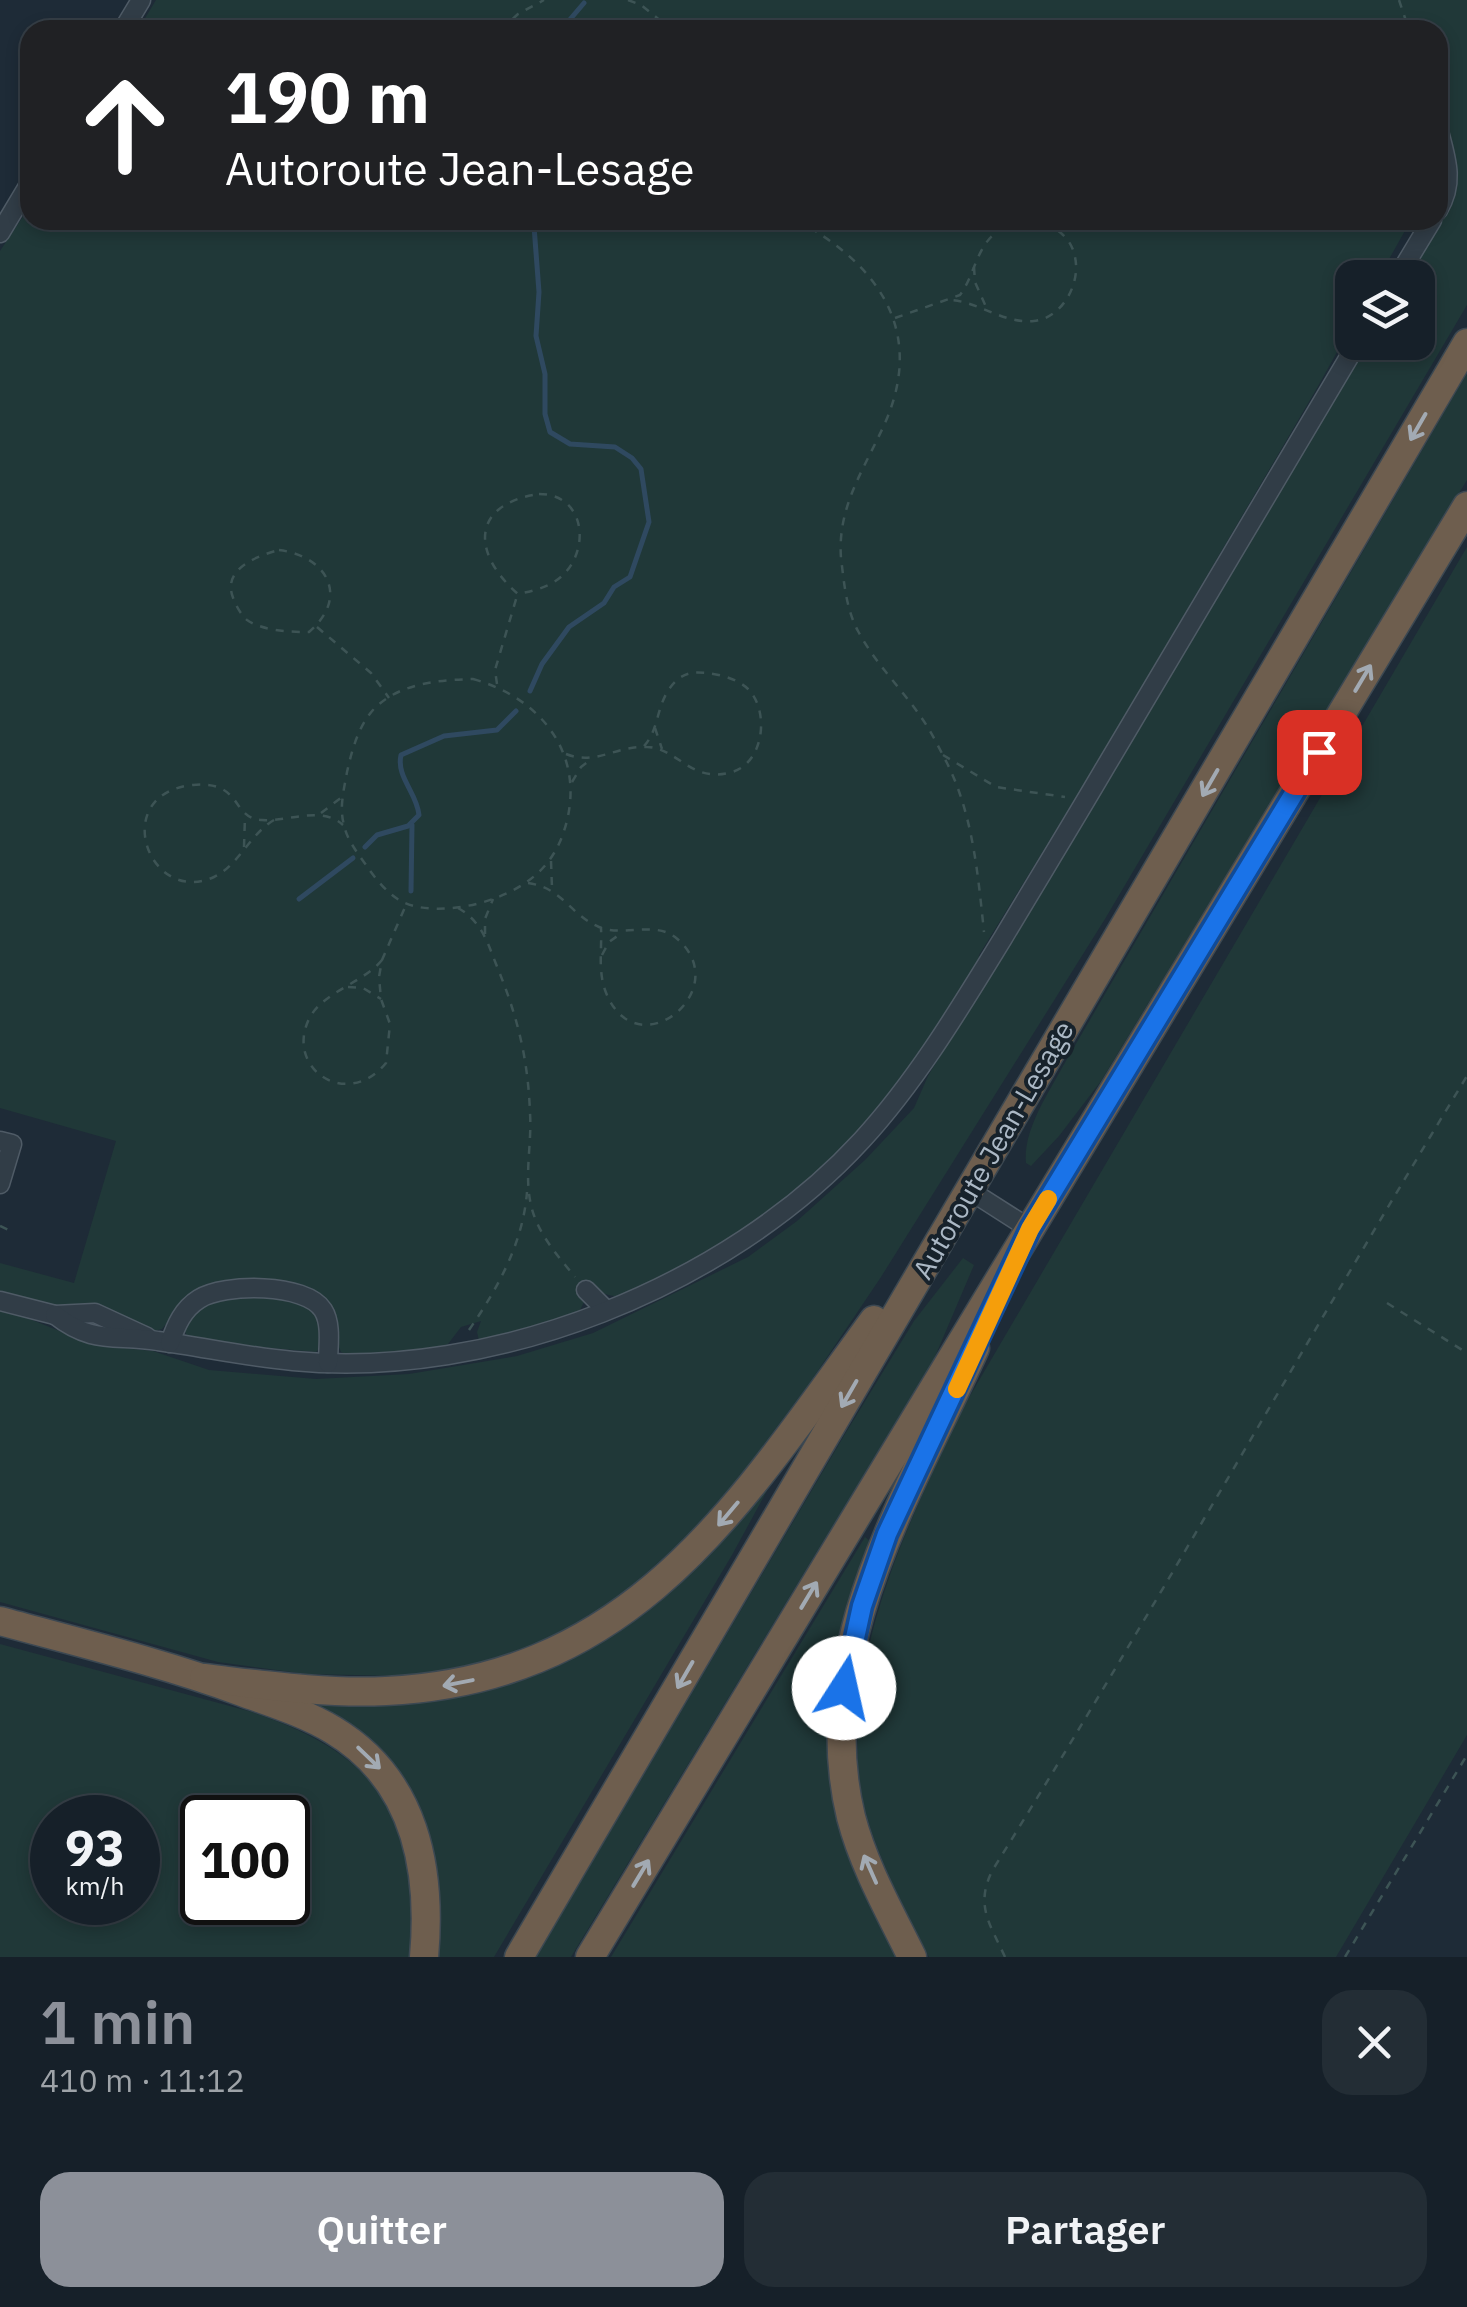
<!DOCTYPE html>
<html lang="fr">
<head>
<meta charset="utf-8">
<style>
  :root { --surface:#162029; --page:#232d35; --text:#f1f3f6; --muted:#9ea3a8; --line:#353e46; --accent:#8c9099 }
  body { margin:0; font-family:"IBM Plex Sans",sans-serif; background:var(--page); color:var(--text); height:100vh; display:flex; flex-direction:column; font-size:38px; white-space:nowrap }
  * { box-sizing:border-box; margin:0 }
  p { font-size:32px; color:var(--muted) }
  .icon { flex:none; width:55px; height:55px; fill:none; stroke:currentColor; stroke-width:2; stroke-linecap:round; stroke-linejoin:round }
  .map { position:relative; height:1957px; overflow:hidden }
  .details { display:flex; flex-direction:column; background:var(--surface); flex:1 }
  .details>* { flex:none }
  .banner { position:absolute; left:20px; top:20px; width:1428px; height:210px; border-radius:30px; box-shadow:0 5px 15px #0003,0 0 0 2px var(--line); background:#202124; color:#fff; overflow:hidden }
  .controls { position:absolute; left:1335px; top:260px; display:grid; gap:20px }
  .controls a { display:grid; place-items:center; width:100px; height:100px; border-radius:20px; background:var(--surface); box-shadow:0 5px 15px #0003,0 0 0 2px var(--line); font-size:50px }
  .speed { position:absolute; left:30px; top:1795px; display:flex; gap:20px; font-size:50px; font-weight:700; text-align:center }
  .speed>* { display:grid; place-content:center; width:130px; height:130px; border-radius:50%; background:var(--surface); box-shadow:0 5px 15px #0003,0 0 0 2px var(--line); line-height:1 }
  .speed small { font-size:25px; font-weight:400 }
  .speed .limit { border:5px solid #111; border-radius:15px; background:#fff; color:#111 }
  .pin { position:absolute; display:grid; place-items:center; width:85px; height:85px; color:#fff; margin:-42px; border-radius:20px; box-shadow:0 5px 15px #0006 }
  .me { position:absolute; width:110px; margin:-55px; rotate:10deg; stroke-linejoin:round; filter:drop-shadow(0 0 8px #0008) }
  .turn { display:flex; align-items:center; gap:35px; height:210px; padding:0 40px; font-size:45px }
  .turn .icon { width:130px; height:130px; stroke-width:2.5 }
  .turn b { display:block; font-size:70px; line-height:85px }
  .round { display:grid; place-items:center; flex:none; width:105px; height:105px; border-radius:30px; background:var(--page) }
  .head { display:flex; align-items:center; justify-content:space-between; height:170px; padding:0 40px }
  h1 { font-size:60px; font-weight:600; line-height:75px; color:var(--accent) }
  .button { display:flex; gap:20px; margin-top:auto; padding:20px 40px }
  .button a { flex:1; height:115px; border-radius:30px; background:var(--accent); color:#fff; font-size:40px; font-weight:600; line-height:115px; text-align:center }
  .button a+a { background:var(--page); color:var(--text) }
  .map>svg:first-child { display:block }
  .green { fill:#203838; fill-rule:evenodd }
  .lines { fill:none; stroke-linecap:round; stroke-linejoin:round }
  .stream { stroke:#2f4960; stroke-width:5 }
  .minor-casing { stroke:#4f5b66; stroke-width:21 }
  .highway-casing { stroke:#3c4852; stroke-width:31 }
  .path { stroke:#3d5455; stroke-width:2.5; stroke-dasharray:8 8; stroke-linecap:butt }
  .minor { stroke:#313d47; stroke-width:18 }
  .highway { stroke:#6e5e4e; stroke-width:28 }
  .oneway { stroke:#a2aab3 }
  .route-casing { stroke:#114b97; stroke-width:25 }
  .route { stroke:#1a73e8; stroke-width:18 }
  .slow { stroke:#f59e0b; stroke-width:18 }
  .labels { text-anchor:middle; stroke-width:8; stroke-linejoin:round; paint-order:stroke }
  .street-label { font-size:28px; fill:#abb8c5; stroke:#17222b }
</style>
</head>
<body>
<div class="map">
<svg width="1467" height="1957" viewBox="0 0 1467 1957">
  <rect width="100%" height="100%" fill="#1e2b37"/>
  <g class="green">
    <polygon points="156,0 1467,0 1467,305 1105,919 881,1277 809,1384 737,1481 698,1528 596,1617 539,1645 464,1667 403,1676 306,1674 218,1662 0,1602 0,1307 94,1345 153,1351 209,1370 316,1379 409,1374 517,1356 593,1333 748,1257 797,1221 865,1160 914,1108 928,1076 1125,749 1364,343 1418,342 1418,278 1402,277 1455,184 1457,171 1438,112 1438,30 138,30"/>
    <path d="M 30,206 L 30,220 L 1411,220 L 1379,277 L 1352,278 L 1352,325 L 1317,388 L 1093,770 L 979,955 L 978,966 C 922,1056 872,1126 790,1195 C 776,1206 763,1220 749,1229 C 727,1243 704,1254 682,1267 C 649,1285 621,1313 588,1283 L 577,1288 L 584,1302 L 579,1312 L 567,1317 L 479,1340 L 477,1332 L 481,1321 L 461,1327 L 448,1344 L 425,1352 L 358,1358 L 341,1352 L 313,1291 L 273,1279 L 206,1284 L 179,1308 L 162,1329 L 151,1332 L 69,1308 L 33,1305 L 0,1295 L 0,1263 L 74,1283 L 116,1141 L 0,1108 L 0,251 Z"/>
    <path d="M 1467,373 L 1467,480 L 1101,1081 L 1059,1136 L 1031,1166 L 1026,1163 C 1023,1130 1048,1094 1063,1066 Z"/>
    <path d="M 1467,547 L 1467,1735 L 1336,1957 L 929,1957 C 900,1898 862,1833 858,1766 C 851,1637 910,1519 964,1406 Z"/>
    <polygon points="963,1258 974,1265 934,1359 571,1957 536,1957 845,1434 914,1321"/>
    <path d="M 263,1295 L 299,1300 L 315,1307 L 324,1343 L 316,1352 L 190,1341 C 161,1300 242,1297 263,1295 Z"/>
    <path d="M 775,1471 L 774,1478 L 732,1555 L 494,1957 L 434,1957 C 429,1894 436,1816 393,1765 C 376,1745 316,1712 291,1696 L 488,1687 L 569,1658 L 606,1639 L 640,1611 Z"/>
    <polygon points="865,1537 872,1543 834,1726 904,1957 611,1957"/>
    <path d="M 0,1644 L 252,1712 C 379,1754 427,1822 410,1957 L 0,1957 ZM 52,1818 L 138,1818 L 138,1902 L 52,1902 ZM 202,1818 L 288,1818 L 288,1902 L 202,1902 Z"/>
  </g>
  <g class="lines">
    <g class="stream">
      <polyline points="561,30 584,3"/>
      <polyline points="530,691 542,664 569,627 604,603 614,587 630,577 649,522 641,469 632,458 615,447 570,444 550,432 545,414 545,374 536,336 539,292 534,226"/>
      <path d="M 365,847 L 377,835 L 408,826 L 419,815 C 417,793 396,777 401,755 L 444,736 L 497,730 L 516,711"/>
      <polyline points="411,891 412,825"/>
      <polyline points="299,899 353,858"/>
    </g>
    <defs>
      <g id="minor">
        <polyline points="123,30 141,0"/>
        <path d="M 1438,128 C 1446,158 1455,182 1438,210"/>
        <polyline points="0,233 30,183"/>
        <polyline points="1397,278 1432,220"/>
        <polyline points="0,1141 12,1144 0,1184"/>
        <polyline points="969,1190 1030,1229"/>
        <polyline points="586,1290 606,1310"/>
        <polyline points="0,1301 55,1315 95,1313 147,1337"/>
        <path d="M 55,1315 C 93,1345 115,1334 158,1341 C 203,1347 247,1357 293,1361 C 493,1380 727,1287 862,1140 C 917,1080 960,1008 1003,938 C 1037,881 1072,824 1106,766 C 1190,625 1274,483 1358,342"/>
        <path d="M 170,1343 C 176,1325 183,1309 199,1299 C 224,1283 306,1283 323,1310 C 332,1324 328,1347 328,1363"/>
      </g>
      <g id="highway">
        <path d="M 0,1621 C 81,1643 163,1663 242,1692 C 272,1703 305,1713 333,1730 C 415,1779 432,1868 424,1957"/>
        <path d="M 204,1678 C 264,1685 326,1694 386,1691 C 636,1679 741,1502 874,1320"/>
        <polyline points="519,1957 1467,343"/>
        <polyline points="590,1957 1467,506"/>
        <path d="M 912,1957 C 890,1912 864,1867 851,1817 C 810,1648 908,1496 975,1348"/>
      </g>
    </defs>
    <use href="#minor" class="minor-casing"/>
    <use href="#highway" class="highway-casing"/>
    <g class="path">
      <polyline points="628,0 641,5 672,30"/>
      <polyline points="1399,0 1409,30"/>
      <polyline points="501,30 518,14 544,0"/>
      <polyline points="566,220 609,220"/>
      <path d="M 796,220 C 877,263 926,330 885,423 C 865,468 837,506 841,558 C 844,582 846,609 858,631 C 875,663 901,688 921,717 C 931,731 939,748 947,763 C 973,815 978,875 984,932"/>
      <polyline points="974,267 975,282 986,307"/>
      <path d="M 895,318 L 960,295 C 974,276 976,250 994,234 C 1019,212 1068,220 1075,257 C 1081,284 1062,318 1034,321 C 1004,324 981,303 952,300"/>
      <path d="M 539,494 C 585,494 591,549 562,576 C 550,587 533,591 518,594 C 471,553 471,504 539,494 Z"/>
      <path d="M 279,550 C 327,556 350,597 309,632 C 290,632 263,631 247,620 C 242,616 236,606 234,600 C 220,570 256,556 279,550 Z"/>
      <polyline points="317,627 371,673 389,698"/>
      <path d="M 473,679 C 545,699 589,760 563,834 C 551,868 526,887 493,899 C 468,908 428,914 403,902 C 388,895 375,878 366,865 C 357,852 347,840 344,825 C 339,808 344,789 347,772 C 352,750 358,727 373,710 C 398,683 439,680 473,679 Z"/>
      <polyline points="497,684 495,670 517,596"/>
      <polyline points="655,728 662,749"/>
      <path d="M 566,754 C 596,766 617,745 647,747 C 678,748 691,784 732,772 C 764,763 770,711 748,689 C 738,679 719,674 706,673 C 695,672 686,672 677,680 C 655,700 661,728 644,746"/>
      <polyline points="943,755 996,787 1065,797"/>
      <polyline points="572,782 581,767 589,761"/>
      <polyline points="321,813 342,797"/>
      <path d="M 274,820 C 250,834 239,865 214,877 C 148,907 108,793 193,785 C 243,780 231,819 262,820 C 289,822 321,805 343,825"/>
      <polyline points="244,847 245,816"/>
      <polyline points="551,861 552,888"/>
      <path d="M 528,883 C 563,888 570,915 599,927 C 622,937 654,921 675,937 C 739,988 635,1073 605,990 C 598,970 602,949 601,928"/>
      <path d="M 458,908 C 481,921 487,941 496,964 C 517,1015 528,1057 530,1113 C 532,1144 524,1175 531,1205 C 537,1233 558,1256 575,1277"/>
      <polyline points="485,934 485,919 493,899"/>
      <polyline points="602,955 609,942 623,932"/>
      <path d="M 382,960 C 363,983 325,991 310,1017 C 283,1068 347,1111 386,1063 L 390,1024 L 381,999 L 379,977 L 382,960 L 406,905"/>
      <polyline points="348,987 363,988 381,999"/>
      <polyline points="0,1226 11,1231"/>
      <polyline points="1387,1303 1467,1353"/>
      <path d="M 469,1330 C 498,1288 523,1243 527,1192"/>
      <path d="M 1005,1957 C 990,1924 975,1906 992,1871 C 1155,1609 1306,1340 1467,1076"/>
      <polyline points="1345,1957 1467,1755"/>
    </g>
    <use href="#minor" class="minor"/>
    <use href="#highway" class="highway"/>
  </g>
  <defs><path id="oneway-shaft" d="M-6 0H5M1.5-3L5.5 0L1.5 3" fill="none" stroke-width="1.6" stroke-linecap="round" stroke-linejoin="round" transform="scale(2.5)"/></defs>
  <g class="oneway">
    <use href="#oneway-shaft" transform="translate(1418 427) rotate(120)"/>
    <use href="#oneway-shaft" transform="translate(1363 678) rotate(-59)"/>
    <use href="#oneway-shaft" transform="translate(1210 783) rotate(120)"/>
    <use href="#oneway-shaft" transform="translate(849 1394) rotate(120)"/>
    <use href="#oneway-shaft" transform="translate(728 1514) rotate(130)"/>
    <use href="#oneway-shaft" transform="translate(809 1595) rotate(-59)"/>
    <use href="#oneway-shaft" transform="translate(685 1675) rotate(120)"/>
    <use href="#oneway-shaft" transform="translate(458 1683) rotate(169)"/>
    <use href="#oneway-shaft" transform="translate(369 1758) rotate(44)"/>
    <use href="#oneway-shaft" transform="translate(870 1869) rotate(-114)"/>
    <use href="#oneway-shaft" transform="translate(641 1873) rotate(-59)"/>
  </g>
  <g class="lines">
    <defs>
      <polyline id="route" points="844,1688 862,1606 887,1534 1030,1229 1319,752"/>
    </defs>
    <use href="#route" class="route-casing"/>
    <use href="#route" class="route"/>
    <polyline class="slow" points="957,1389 1030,1229 1048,1199"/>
  </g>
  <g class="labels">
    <g class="street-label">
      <text transform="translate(993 1150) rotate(-60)" y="10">Autoroute Jean-Lesage</text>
    </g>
  </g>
</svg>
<div class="controls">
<a><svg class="icon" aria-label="layers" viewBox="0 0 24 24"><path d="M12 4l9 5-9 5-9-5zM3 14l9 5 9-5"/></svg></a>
</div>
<div class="speed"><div>93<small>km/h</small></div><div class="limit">100</div></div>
<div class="pin" style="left:1319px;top:752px;background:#d93025"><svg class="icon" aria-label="arrive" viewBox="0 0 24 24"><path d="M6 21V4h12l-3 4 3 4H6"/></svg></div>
<svg class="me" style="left:844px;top:1688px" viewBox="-20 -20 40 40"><circle r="19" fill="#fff"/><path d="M0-13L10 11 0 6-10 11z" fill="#1a73e8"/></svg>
<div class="banner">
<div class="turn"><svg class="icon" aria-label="ahead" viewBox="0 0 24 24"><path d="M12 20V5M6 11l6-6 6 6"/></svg><div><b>190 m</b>Autoroute Jean-Lesage</div></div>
</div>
</div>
<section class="details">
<div class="head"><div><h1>1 min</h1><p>410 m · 11:12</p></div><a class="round"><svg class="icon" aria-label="close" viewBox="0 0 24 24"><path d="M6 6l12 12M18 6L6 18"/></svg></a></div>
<div class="button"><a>Quitter</a><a>Partager</a></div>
</section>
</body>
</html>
